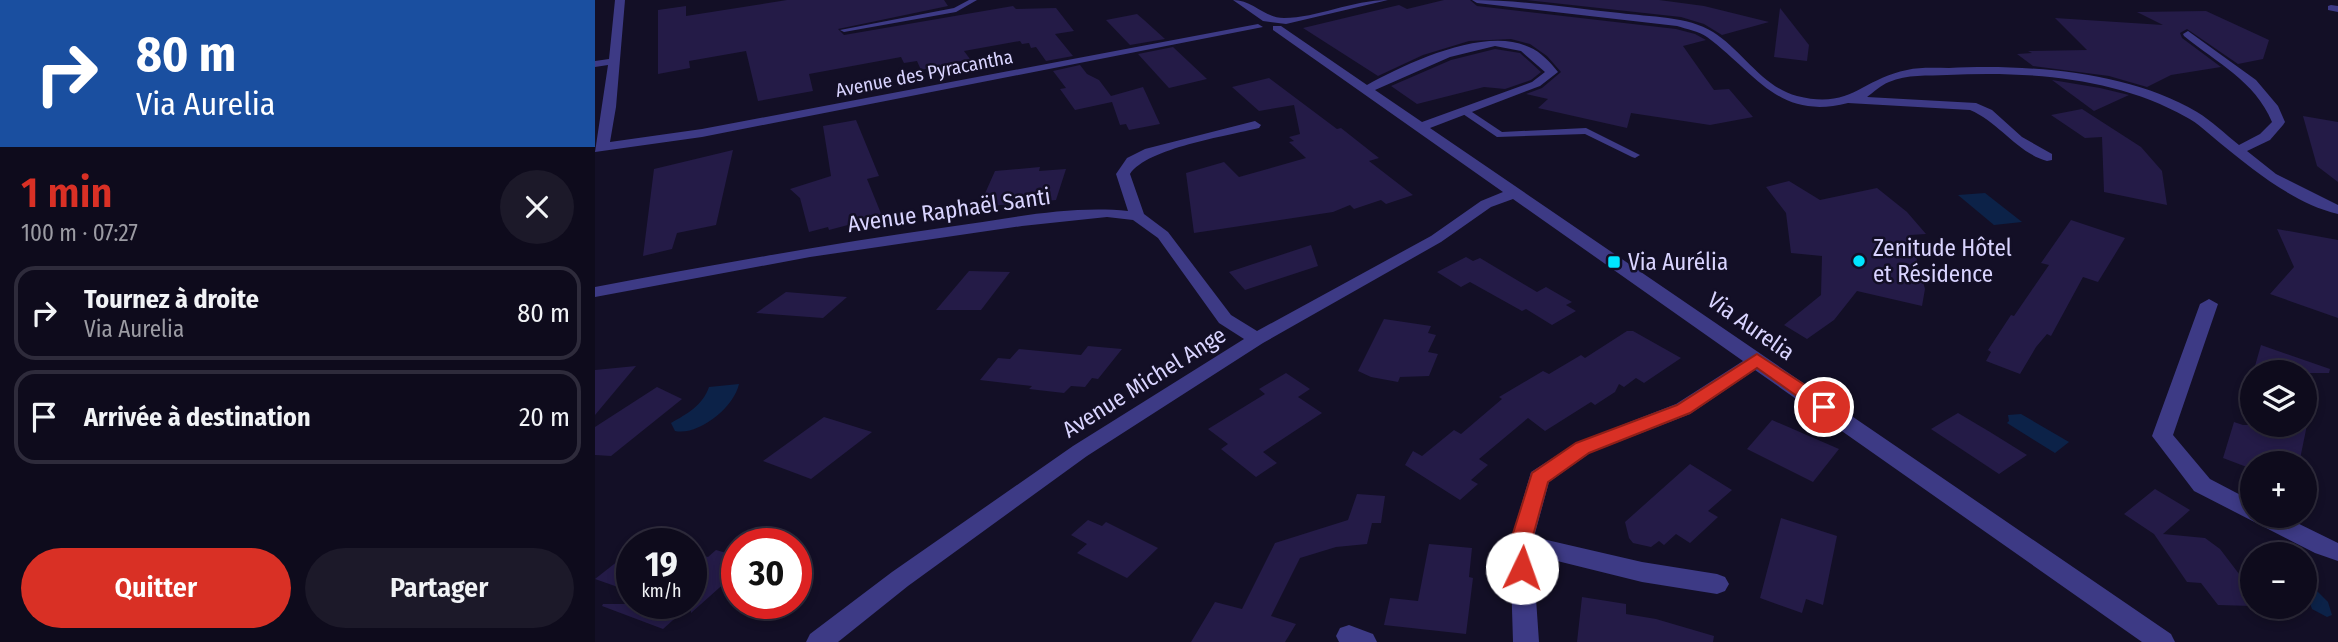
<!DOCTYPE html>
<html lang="fr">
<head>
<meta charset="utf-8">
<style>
  :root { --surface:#0e0b1c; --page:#1c1929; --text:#f1f3f6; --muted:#9b9ba3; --line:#2e2b3b; --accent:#d93025 }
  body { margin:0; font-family:"Fira Sans Condensed",sans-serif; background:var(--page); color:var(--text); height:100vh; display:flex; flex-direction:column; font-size:26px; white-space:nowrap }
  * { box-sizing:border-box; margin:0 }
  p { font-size:23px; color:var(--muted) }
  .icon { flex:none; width:38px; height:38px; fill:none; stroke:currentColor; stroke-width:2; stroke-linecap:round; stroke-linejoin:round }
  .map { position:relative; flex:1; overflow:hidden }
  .sheet { display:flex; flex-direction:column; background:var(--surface); width:595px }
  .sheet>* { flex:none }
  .hud { background:#1a4fa0; color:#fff; overflow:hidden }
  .tools { position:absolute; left:1645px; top:360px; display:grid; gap:14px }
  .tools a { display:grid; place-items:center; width:77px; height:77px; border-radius:50%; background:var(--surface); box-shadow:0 4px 10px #0003,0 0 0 2px var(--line); font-size:35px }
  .speed { position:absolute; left:21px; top:528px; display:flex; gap:14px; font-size:35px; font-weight:700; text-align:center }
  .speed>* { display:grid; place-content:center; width:91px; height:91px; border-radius:50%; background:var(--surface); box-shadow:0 4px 10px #0003,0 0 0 2px var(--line); line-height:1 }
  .speed small { font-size:18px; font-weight:400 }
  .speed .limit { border:10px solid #d22; background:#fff; color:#111 }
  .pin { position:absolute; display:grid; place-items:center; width:60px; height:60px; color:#fff; margin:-30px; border:4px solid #fff; border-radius:50%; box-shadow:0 2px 7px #0007 }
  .me { position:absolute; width:77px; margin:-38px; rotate:3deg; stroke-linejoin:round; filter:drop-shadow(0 0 5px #0008) }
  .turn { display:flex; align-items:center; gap:24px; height:147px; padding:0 21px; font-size:32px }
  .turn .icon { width:91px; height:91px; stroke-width:2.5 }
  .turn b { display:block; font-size:49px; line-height:60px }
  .round { display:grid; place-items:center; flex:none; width:74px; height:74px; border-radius:37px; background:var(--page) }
  .overview { display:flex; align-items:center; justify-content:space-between; height:119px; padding:0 21px }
  h1 { font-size:42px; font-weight:600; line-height:52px; color:var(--accent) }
  .button { display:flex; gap:14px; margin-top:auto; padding:14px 21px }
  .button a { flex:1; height:80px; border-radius:42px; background:var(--accent); color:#fff; font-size:28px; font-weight:600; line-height:80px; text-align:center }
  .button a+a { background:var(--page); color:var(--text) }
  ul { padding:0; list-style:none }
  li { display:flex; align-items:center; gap:21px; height:94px; margin:0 14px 10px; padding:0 7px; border:4px solid var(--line); border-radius:21px }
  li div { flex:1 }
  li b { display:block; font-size:26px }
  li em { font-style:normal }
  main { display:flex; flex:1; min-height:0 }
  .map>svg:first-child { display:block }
  .water { fill:#0c2248 }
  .building { fill:#241b47 }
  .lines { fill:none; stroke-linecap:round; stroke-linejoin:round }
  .lane { fill:#3d3a85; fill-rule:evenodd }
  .street { fill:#3d3a85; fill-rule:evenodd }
  .route { fill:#d93025; stroke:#8d1f18; stroke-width:2 }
  .poi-dot { fill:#00e5ff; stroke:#130f26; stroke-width:2.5 }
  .labels { text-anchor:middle; stroke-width:5; stroke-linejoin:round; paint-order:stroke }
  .far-street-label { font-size:19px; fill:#d9d4ff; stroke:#130f26 }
  .street-label { font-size:23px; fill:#d9d4ff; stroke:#130f26 }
  .poi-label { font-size:23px; fill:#d9d4ff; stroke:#130f26; text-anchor:start }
</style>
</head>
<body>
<main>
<section class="sheet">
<div class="hud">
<div class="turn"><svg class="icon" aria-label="right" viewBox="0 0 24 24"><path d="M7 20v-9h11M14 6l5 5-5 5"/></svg><div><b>80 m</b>Via Aurelia</div></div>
</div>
<div class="overview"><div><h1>1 min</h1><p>100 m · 07:27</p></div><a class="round"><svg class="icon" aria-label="close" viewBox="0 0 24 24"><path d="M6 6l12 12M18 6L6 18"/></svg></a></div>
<ul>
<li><svg class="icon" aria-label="right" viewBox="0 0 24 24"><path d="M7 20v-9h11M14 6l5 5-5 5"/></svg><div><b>Tournez à droite</b><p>Via Aurelia</p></div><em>80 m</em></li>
<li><svg class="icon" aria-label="arrive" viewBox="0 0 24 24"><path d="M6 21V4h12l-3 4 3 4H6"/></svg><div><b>Arrivée à destination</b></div><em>20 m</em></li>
</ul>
<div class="button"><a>Quitter</a><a>Partager</a></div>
</section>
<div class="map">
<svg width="1743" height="642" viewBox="0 0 1743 642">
  <rect width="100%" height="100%" fill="#130f26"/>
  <g class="water">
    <polygon points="1390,193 1427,222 1399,225 1363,195"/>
    <path d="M 144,384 C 139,407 104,436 80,431 L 76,423 C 92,414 108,405 114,387 Z"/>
    <polygon points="1426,414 1474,442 1460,453 1412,423 1414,421 1413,415"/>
    <polygon points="1710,579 1733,602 1737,615 1732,617 1717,609 1715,603 1710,601"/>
  </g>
  <g class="building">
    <polygon points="192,0 349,0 353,6 243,29 249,35 418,6 421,9 461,8 479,31 460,34 478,56 451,61 441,47 436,48 434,43 427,44 425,41 369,51 375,59 326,70 322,61 309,63 306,57 214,74 218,91 163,101 151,51 94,61 95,68 63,74 63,10 91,6 91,16"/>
    <polygon points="849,0 875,0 882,6 1081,29 1100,34 1111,40 1088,46 1119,90 1134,89 1158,117 1115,125 1036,113 1032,128 943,108 953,99 931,94 947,88 966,72 952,56 935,44 916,39 874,41 828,55 783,76 708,28 804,5 812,9"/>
    <polygon points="931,0 1064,0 1109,6 1174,22 1127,35 1109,24 1086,17"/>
    <polygon points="1185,8 1214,45 1212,61 1179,57"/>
    <polygon points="1611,11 1674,40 1668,59 1643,64 1592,29 1585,33 1587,38 1626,67 1576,75 1552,87 1514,76 1438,66 1422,54 1437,53 1433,51 1492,50 1460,18 1568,25 1542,12"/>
    <polygon points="542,14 549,20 570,39 535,45 511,20"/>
    <polygon points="578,47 612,79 574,88 543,54"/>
    <polygon points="900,49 925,53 946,72 936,80 910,89 889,87 822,104 796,86 856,60"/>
    <polygon points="485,65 492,74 504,80 516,96 548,87 565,124 534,130 531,124 525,125 517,102 480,110 465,89 471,88 458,71"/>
    <polygon points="674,78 742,129 746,128 784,158 774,161 818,195 791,204 786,200 759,209 755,205 738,212 599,233 591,173 629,162 644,177 711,158 694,142 699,141 694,137 705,134 699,105 664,111 637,87"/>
    <polygon points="1457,80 1505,88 1534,95 1499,111"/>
    <polygon points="1487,109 1546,147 1567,171 1572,205 1509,192 1507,137 1490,138 1456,115"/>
    <polygon points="1708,116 1743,122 1743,182 1722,166"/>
    <polygon points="261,120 284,176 272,179 287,216 234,230 233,227 214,232 205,198 195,189 236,176 228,126"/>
    <polygon points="138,150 121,225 82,233 77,249 48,256 59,169"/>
    <polygon points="445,167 444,171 471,169 461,200 384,207 400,171"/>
    <polygon points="1194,181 1225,200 1282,188 1312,212 1331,234 1315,235 1330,289 1327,306 1262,291 1239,320 1212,339 1189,325 1226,295 1227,256 1196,253 1191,213 1171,187"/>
    <polygon points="1476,220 1530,238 1503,282 1488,277 1456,336 1452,334 1441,347 1425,374 1391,361 1396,352 1393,350 1416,315 1419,316 1454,265 1446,263"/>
    <polygon points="1682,229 1743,240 1743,318 1675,294 1699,267"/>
    <polygon points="716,245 723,266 650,290 634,272"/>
    <polygon points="871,257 878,261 885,258 942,292 951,287 977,302 971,305 981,311 957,325 931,309 927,311 875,282 866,287 842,272"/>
    <polygon points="374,271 415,272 386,310 341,310"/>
    <polygon points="191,292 252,297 228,318 161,313"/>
    <polygon points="789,319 836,326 833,333 841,335 833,352 843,354 834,376 805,377 803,382 776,377 763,371"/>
    <polygon points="1032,331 1038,331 1086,358 1049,383 1041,378 1029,387 1024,384 1020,392 1000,405 996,402 950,431 933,418 884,459 893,465 876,480 883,484 865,500 810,465 818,451 827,456 859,430 866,434 907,399 904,397 948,371 954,374 986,355 990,358"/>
    <polygon points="1666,345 1735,369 1734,373 1658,373"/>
    <polygon points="493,346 527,349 503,379 497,378 490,387 476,386 469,393 434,389 437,386 385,380 403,358 415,359 424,349 486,355"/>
    <polygon points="41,366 0,415 0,370"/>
    <polygon points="691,373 715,389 703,397 727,413 668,452 682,463 661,477 626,449 633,444 613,429 670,394 664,389"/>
    <polygon points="62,387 87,399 16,456 0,455 0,427"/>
    <polygon points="1363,413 1395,432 1432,455 1404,474 1336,429"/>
    <polygon points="229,417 277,432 216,479 168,461"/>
    <polygon points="1177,420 1244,449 1218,482 1152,449"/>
    <polygon points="1639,422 1648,425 1712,425 1705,459 1696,455 1693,464 1657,464 1657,469 1628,458"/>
    <polygon points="1095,464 1137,490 1113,511 1123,517 1095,543 1081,534 1069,545 1064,541 1056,547 1038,543 1034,538 1030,522"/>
    <polygon points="1560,489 1595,510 1568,534 1610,538 1625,549 1657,591 1657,606 1623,605 1606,583 1592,582 1559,534 1529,514"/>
    <polygon points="762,494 790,496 786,523 777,523 772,544 741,547 705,558 676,616 701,624 690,642 596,642 620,602 647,609 680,543 753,520"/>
    <polygon points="1186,518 1242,536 1228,605 1211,599 1207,613 1165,598"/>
    <polygon points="493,520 507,526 511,522 563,548 532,578 482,553 492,544 476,535"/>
    <polygon points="834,544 877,548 874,577 878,578 871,634 789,625 795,598 823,601"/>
    <polygon points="37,550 37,592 0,579"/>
    <polygon points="121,550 142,556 142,572 96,613 96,552 113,557"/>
    <polygon points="987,597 1031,604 1031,614 1061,619 1119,636 1118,642 982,642"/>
    <polygon points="8,604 96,604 68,629 7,606"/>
  </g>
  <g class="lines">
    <g class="lane">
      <polygon points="374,0 382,0 361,12 249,32 245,30 359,8"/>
      <polygon points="868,110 874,110 907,132 991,128 1045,155 1040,158 1037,157 990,134 902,137 868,114"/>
    </g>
    <g class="street">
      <polygon points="20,0 30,0 21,107 15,142 107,129 663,24 668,27 107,137 0,152 13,65 0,67 0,61 14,59"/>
      <path d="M 638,0 C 658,0 669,18 689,18 C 722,18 757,0 793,0 L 691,24 L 668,21 Z"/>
      <path d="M 877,0 C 927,0 976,8 1025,13 C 1054,17 1093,16 1118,32 C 1147,50 1167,87 1202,96 C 1256,110 1266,79 1312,70 C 1325,67 1340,68 1354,68 C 1431,64 1534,71 1602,112 C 1617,121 1630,134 1644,145 L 1665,134 L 1677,122 C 1660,81 1622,63 1589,36 L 1588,34 L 1593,31 L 1661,80 L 1683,106 L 1690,122 L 1688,125 L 1675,140 L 1652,151 L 1681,174 L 1743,205 L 1743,214 C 1698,203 1660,171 1625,143 C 1614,134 1603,123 1591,117 C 1521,77 1432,71 1352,75 C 1333,76 1312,74 1294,82 C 1286,85 1279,92 1272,97 L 1381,103 L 1397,110 L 1427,137 L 1457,154 L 1457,160 L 1452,161 C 1421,152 1404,122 1375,110 L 1253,103 C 1183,121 1161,73 1112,37 C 1104,31 1091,29 1082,26 L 882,3 Z"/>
      <polygon points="1736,5 1743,6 1743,12 1733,10 1733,6"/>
      <path d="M 678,26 L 686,26 L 772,85 C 812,63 890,26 934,47 C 946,52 955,62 963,72 L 945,86 L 835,128 L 1576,634 L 1580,642 L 1547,642 L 1160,370 L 1095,414 L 995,453 L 954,482 L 939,537 L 1047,562 L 1122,574 L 1130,577 L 1134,584 L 1130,591 L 1122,594 L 1047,582 L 938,555 L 944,642 L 918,642 L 915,543 L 936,472 L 981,443 L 1081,404 L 1148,361 L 918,199 L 896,207 L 846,242 L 668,343 L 492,456 L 313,586 L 243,642 L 211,642 L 215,634 L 297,572 L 478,446 L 649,339 L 624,323 L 563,238 L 538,220 L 512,217 L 427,226 L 215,257 L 0,297 L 0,287 C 117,265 234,244 353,227 C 411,219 474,205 533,211 L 521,174 L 532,158 L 550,149 L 660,121 L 666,125 L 664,128 C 632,136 552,148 535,174 L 549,214 L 573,232 L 636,315 L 662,331 L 836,236 L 886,201 L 908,192 L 678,30 ZM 900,46 L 926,51 L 950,72 L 937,82 L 827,122 L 780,90 L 855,57 Z"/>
      <polygon points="1614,299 1623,304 1578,435 1615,479 1657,501 1657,516 1688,516 1743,543 1743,561 1720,553 1599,491 1557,436 1605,304"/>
      <polygon points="754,625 778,634 782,642 744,642 741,636 745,628"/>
    </g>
  </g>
  <polygon class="route" points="1162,354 1236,402 1238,407 1236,411 1223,411 1162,368 1095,413 994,453 953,482 936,543 938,568 935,574 927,576 919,574 916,568 915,543 937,473 981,443 1082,405"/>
  <g class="poi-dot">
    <circle cx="1264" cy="261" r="7"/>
    <rect x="1012" y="255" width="14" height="14" rx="3.5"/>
  </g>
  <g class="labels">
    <g class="far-street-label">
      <text transform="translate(329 73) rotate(-11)" y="7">Avenue des Pyracantha</text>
    </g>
    <g class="street-label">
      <text transform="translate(354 210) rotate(-8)" y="8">Avenue Raphaël Santi</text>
      <text transform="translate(1156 326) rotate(35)" y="8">Via Aurelia</text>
      <text transform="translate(549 382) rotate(-32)" y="8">Avenue Michel Ange</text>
    </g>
    <g class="poi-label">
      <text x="1278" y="256">Zenitude Hôtel<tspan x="1278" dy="26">et Résidence</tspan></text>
      <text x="1033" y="270">Via Aurélia</text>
    </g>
  </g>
</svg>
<div class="tools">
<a><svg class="icon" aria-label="layers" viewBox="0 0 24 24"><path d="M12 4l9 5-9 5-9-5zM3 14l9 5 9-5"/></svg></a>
<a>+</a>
<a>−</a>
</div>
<div class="speed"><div>19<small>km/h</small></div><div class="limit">30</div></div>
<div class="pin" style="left:1229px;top:407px;background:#d93025"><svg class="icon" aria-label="arrive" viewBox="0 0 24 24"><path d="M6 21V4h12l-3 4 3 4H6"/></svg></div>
<svg class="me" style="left:927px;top:568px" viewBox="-20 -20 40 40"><circle r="19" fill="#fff"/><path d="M0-13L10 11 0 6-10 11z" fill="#d93025"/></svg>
</div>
</main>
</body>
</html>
